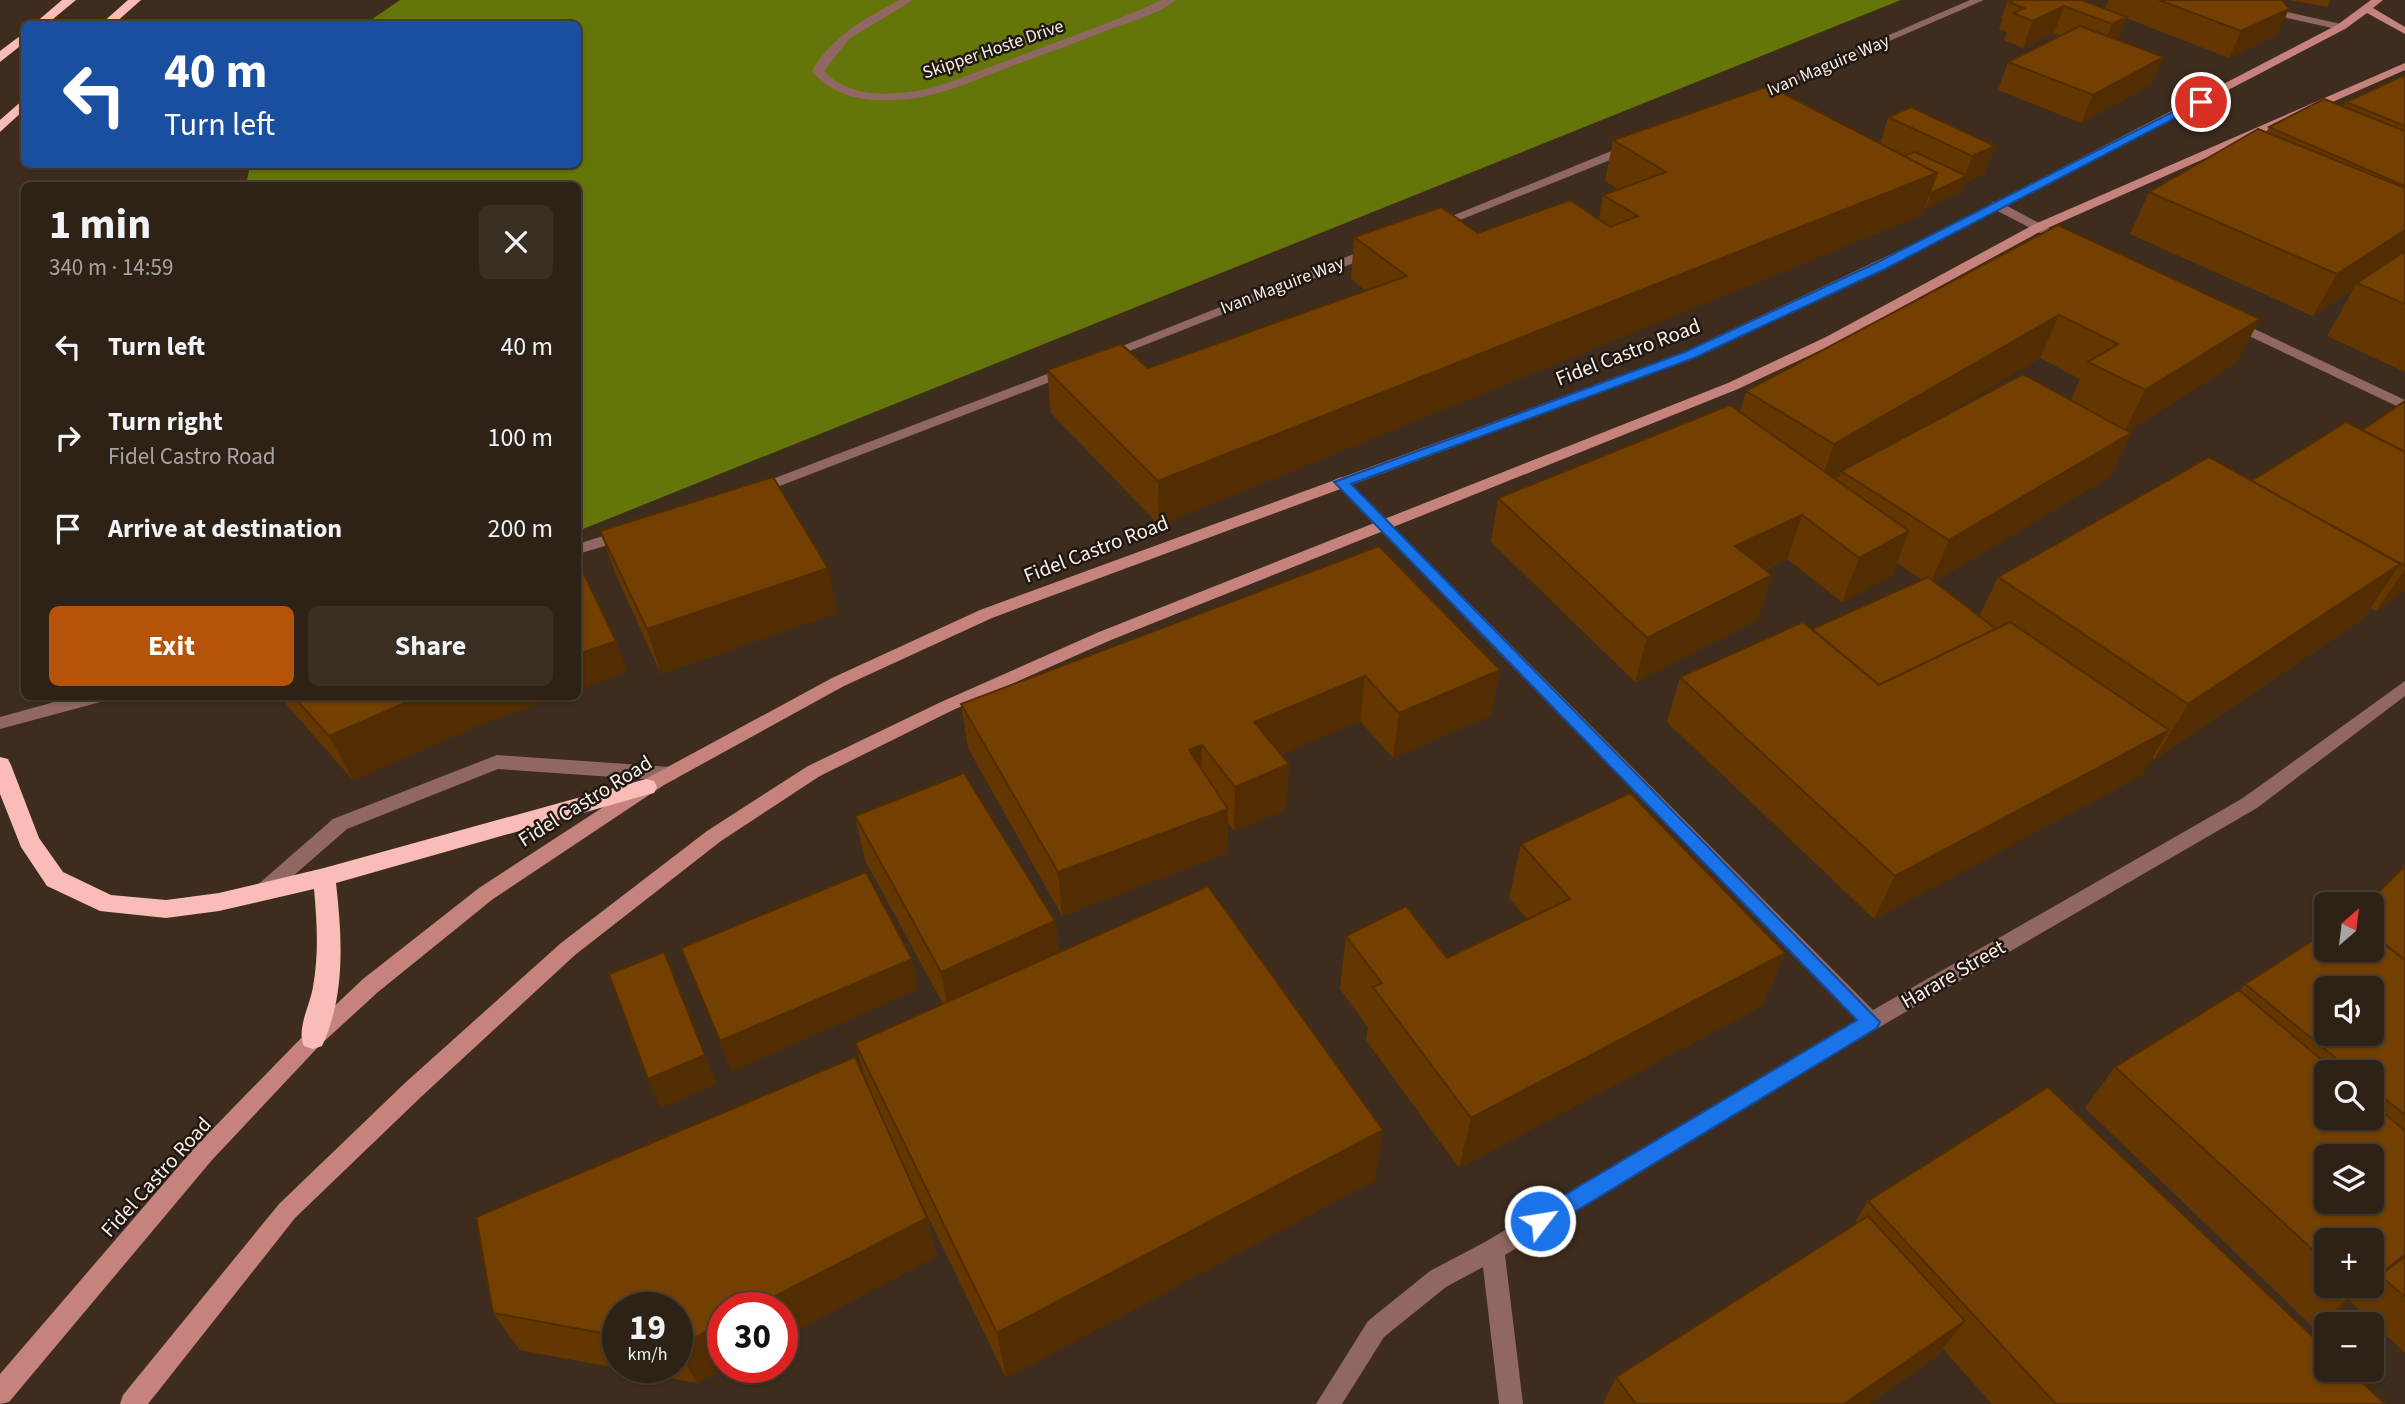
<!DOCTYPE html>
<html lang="en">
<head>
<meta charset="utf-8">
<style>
  :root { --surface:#2e2216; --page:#3a2f23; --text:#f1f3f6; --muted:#a7a4a1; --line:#493f35; --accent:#b45309 }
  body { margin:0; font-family:"Source Sans 3",sans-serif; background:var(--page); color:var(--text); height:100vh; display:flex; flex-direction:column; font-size:26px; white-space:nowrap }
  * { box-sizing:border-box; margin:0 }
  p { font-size:23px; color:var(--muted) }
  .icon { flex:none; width:38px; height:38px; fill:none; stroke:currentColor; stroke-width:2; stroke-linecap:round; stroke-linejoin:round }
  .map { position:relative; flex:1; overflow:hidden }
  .panel { position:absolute; left:21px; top:182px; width:560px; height:518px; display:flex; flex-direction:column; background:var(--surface); border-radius:10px; box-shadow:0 2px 5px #0004,0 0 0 2px var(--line) }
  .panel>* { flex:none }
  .top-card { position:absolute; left:21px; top:21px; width:560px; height:147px; border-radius:10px; box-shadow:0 2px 5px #0004,0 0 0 2px var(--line); background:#1a4fa0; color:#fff; overflow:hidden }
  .needle { width:46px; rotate:28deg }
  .buttons { position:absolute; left:2314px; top:892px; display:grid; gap:14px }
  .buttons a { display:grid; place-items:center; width:70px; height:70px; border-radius:10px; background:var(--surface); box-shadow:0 2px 5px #0004,0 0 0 2px var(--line); font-size:35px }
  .speed { position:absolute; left:602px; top:1292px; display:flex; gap:14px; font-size:35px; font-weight:700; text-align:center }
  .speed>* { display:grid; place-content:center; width:91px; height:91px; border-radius:50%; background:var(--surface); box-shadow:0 2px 5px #0004,0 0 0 2px var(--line); line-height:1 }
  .speed small { font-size:18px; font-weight:400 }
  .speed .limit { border:10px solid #d22; background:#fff; color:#111 }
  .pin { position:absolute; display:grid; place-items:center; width:60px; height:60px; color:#fff; margin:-30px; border:4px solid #fff; border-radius:50%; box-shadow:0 2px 7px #0007 }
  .me { position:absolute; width:77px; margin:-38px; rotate:59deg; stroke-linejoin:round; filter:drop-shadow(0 0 5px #0008) }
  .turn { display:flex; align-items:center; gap:24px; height:147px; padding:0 28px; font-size:32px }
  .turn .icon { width:91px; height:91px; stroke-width:2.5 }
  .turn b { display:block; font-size:49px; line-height:60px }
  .round { display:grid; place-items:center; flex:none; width:74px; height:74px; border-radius:10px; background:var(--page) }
  .head { display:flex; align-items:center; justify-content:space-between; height:119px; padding:0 28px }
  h1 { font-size:42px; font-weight:700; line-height:52px }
  .action { display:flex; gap:14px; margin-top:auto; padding:14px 28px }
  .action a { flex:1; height:80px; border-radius:10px; background:var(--accent); color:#fff; font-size:28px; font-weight:700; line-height:80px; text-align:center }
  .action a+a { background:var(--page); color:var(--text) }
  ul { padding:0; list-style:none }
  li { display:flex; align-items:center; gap:21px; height:91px; padding:0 28px }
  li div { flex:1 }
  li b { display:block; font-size:26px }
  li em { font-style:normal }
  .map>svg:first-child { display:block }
  .forest { fill:#647509 }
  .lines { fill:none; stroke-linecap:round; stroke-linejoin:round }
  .lane { fill:#916763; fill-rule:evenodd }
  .street { fill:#916763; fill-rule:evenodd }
  .secondary { fill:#c6837e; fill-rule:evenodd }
  .highway { fill:#fabcb6; fill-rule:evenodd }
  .wall { fill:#643701; fill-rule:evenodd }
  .shaded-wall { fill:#512d01 }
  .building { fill:#744001; stroke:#512d01; stroke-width:2; fill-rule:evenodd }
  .route { fill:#1a73e8; stroke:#114b97; stroke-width:2 }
  .labels { text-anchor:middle; stroke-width:5; stroke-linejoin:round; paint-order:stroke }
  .far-street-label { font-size:18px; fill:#fbefe6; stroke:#1f1711 }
  .street-label { font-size:21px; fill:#fbefe6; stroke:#1f1711 }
</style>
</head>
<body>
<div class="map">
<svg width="2405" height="1404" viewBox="0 0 2405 1404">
  <rect width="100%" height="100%" fill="#3e2d1e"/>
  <polygon class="forest" points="400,0 1901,0 578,531 578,186 246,186 250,165 578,164 578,24 365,24"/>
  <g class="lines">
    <polygon class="lane" points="497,755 670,767 676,769 679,774 676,779 670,781 498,769 347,829 269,897 262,900 255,897 252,892 255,887 333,819"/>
    <g class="street">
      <path d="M 900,0 L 913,0 L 849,39 L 824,71 C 845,94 879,96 909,92 C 943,88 974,72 1006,61 C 1059,41 1111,23 1162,0 L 1176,0 C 1159,14 1129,22 1108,30 C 1076,43 1044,54 1012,66 C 974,80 936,99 895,100 C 864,102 832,96 812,71 C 833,35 865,18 900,0 Z"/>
      <polygon points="1970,0 1984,0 1758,98 1748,96"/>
      <polygon points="2265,7 2341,24 2346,27 2341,30 2261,12 2261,8"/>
      <polygon points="1631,143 1637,147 1635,150 1440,228 1430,225"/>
      <polygon points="1992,202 2000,202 2074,242 2063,245 1992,208"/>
      <polygon points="1374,246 1379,247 1379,253 1109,359 1099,359 1097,356"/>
      <polygon points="2231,318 2405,400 2405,410 2226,325 2224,322"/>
      <polygon points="1068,366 1075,370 1073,373 759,494 749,494 746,491 749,488"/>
      <polygon points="1341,477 1346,479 1873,1010 2243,798 2405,681 2405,696 2257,808 1878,1028 1505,1255 1523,1404 1499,1404 1483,1267 1446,1287 1384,1337 1342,1404 1316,1404 1368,1321 1430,1271 1485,1242 1856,1020 1336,485 1333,482 1336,479"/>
      <polygon points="625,529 631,530 633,534 631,538 578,554 578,544"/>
      <polygon points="76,696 110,696 108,700 0,729 0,717"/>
    </g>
    <g class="secondary">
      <polygon points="2371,0 2383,0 2373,8 2405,27 2405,34 2367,13 2345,29 1941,240 1694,358 992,618 844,686 664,785 493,899 378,992 320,1045 212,1160 9,1402 0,1404 0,1374 196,1146 306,1033 363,979 479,888 651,776 832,678 980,610 1684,352 1932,235 2337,25"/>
      <polygon points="2405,63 2405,70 2043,230 1836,343 1738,389 1111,640 953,710 820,776 721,841 575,955 422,1096 295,1218 148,1404 120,1404 123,1395 279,1204 406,1082 561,943 707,831 808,766 941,702 1099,632 1728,383 1826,337 2035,224"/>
    </g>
    <g class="highway">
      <polygon points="62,0 76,0 47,24 34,24"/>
      <polygon points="128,0 141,0 114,24 101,24"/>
      <polygon points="24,33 24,43 0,62 0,51"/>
      <polygon points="24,99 24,110 0,132 0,120"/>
      <path d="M 0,757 L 8,759 L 11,765 L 39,838 L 63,872 L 111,895 L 166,900 L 219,893 L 324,868 L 646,779 L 654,781 L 657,787 L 654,793 L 646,795 L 336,883 C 342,936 346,995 322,1046 L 313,1049 L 304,1046 C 296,1030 310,1005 313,987 C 319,953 317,923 314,889 L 219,911 L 166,918 L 100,911 L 47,886 L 21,847 L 0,794 Z"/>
    </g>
  </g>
  <g class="wall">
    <polygon points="2008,0 2082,0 2105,9 2109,0 2282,0 2277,35 2229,58 2126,18 2118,40 2152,84 2081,123 1998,90 2008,62 2060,36 2054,33 2023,48 2004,40 2007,32 1999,29 2003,19 2001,19"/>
    <polygon points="2289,0 2331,0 2327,7"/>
    <polygon points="2405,75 2405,372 2327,336 2353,290 2313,316 2130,234 2149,192 2266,133 2269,127 2343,107 2346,102"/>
    <polygon points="1888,117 1995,146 1984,174 1964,184 1962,191 1926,208 1925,207 1922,215 1159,525 1051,413 1047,370 1148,368 1366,291 1351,279 1354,237 1478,233 1599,219 1603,195 1618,189 1605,181 1613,140 1880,144"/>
    <path d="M 2058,225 L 2237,362 L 2128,431 L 2131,433 L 2109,477 L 1934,582 L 1979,617 L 1998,577 L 2251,481 L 2362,430 L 2405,401 L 2405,590 L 2376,611 L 2370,608 L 2362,620 L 2154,760 L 2152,758 L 2142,775 L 1874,919 L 1667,722 L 1680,677 L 1812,629 L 1922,580 L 1897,563 L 1892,576 L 1842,602 L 1787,559 L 1765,570 L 1758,620 L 1635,682 L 1491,542 L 1498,498 L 1740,412 L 1746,391 ZM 2040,358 L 2080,379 L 2071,400 L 1909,435 Z"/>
    <polygon points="600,531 828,568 837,613 661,674 616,575"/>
    <polygon points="1379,546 1492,715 1393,758 1360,721 1280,754 1289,764 1286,809 1234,831 1228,823 1227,853 1062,916 968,748 961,704"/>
    <polygon points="279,696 558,696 481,724 353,780"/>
    <path d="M 855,816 L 1055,921 L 1059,952 L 1375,1180 L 1006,1378 L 905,1169 L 927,1218 L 937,1256 L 697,1383 L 520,1350 L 493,1313 L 866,1080 L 855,1043 L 943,1004 L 865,860 ZM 618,1307 L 677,1307 L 677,1367 L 618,1367 Z"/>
    <polygon points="1521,844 1785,953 1762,1006 1459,1168 1366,1040 1368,1027 1340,989 1346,936 1447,958 1527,919 1509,898"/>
    <path d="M 2405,866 L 2405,1353 L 2350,1301 L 2314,1328 L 2085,1108 L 2115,1067 L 2240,991 L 2245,984 L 2326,950 ZM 2326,1073 L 2371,1073 L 2371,1118 ZM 2326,1241 L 2371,1241 L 2371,1286 L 2326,1286 Z"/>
    <polygon points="681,948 918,989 732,1071"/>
    <polygon points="1868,1201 2385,1404 1992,1404 1943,1349 1936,1357 1869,1404 1603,1404 1616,1377 1853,1226"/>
  </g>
  <g class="shaded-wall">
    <polygon points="2064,6 2054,33 2023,48 2032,21"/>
    <polygon points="2289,9 2277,35 2229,58 2241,31"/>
    <polygon points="2127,17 2116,44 2101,51 2112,24"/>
    <polygon points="2164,57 2152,84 2081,123 2093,95"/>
    <polygon points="1995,146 1984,174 1964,184 1962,191 1926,208 1931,193 1965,177 1972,156"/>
    <polygon points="1937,173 1922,215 1159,525 1158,481"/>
    <polygon points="2405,230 2405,256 2357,283 2353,290 2313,316 2337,274"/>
    <polygon points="2059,315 2040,358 1844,473 1841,471 1840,476 1819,488 1834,444"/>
    <polygon points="2260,319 2237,362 2123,434 2145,390"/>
    <polygon points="2131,433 2109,477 1930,585 1949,540"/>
    <polygon points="1802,515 1787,559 1722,590 1735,546"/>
    <polygon points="1909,531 1892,576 1842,602 1859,558"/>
    <polygon points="2400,564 2362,620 2154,760 2188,704"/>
    <polygon points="828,568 837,613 661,674 647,629"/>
    <polygon points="2405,569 2405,590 2376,611"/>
    <polygon points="1772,575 1758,620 1635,682 1647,638"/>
    <polygon points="616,641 627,672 578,690 578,654"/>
    <polygon points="1500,670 1492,715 1393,758 1399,713"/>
    <polygon points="1365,676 1360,721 1252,766 1254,722"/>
    <polygon points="421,696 558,696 481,724 353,780 329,736"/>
    <polygon points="2169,730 2142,775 1874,919 1895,876"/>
    <polygon points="1202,745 1202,789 1189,750"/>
    <polygon points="1289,764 1286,809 1234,831 1235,787"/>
    <polygon points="1228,809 1227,853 1062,916 1058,872"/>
    <polygon points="1055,921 1060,964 949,1015 941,972"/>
    <polygon points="1785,953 1762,1006 1459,1168 1471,1118"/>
    <polygon points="912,959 918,989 732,1071 720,1041"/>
    <polygon points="705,1055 717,1084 661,1108 648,1079"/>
    <polygon points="1383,1130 1375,1180 1006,1378 997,1333"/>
    <polygon points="927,1218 937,1256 782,1338 782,1307 754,1307"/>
    <polygon points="2405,1255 2405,1260 2380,1275 2371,1283 2371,1280"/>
    <polygon points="2362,1286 2367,1286 2350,1301 2314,1328"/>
    <polygon points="1965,1321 1936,1357 1869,1404 1844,1404"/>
    <polygon points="723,1323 723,1367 728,1367 697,1383 677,1347"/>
  </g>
  <g class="building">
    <polygon points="2014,0 2082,0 2127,17 2112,24 2064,6 2032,21 2013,13 2024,8 2009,2"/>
    <polygon points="2159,0 2282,0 2289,9 2241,31"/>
    <polygon points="2080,26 2164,57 2093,95 2008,62"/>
    <polygon points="2405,75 2405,126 2346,102"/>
    <polygon points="1769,86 1937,173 1158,481 1047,370 1121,344 1148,368 1407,276 1354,237 1441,207 1478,233 1570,200 1610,227 1638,216 1603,195 1666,172 1613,140"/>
    <polygon points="2324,99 2405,131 2405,186 2269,127"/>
    <polygon points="1911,107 1995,146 1972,156 1888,117"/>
    <polygon points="2258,129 2405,188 2405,230 2337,274 2149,192"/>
    <polygon points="1915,152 1967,176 1931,193 1930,192 1937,173 1904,156"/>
    <polygon points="2058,225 2260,319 2145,390 2088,362 2118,344 2059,315 1834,444 1746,391"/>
    <polygon points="2405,251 2405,304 2357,283"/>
    <polygon points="2023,374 2131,433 1949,540 1841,471"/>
    <polygon points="2405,401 2405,452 2362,430"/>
    <polygon points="1730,405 1909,531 1859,558 1802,515 1735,546 1772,575 1647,638 1498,498"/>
    <polygon points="2346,422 2405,452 2405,566 2251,481"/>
    <polygon points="2209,457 2400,564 2188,704 1998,577"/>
    <polygon points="773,477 828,568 647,629 600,531"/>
    <polygon points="1379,546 1500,670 1399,713 1365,676 1254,722 1289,764 1235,787 1202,745 1189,750 1228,809 1058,872 961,704"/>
    <polygon points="583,572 616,641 578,654 578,573"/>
    <polygon points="1928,577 1996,629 1879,685 1812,629"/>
    <polygon points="1803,622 1879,685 2010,622 2169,730 1895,876 1680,677"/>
    <polygon points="293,696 421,696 329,736"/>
    <polygon points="964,773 1055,921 941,972 855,816"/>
    <polygon points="1630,793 1785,953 1471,1118 1373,987 1382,983 1346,936 1406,906 1447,958 1570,899 1521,844"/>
    <polygon points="2405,866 2405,960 2371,934 2371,905 2365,905"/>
    <polygon points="866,872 912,959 720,1041 681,948"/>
    <polygon points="1208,886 1383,1130 997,1333 855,1043"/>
    <path d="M 2326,932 L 2326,950 L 2371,950 L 2371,934 L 2405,960 L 2405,1115 L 2371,1087 L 2371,1073 L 2354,1073 L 2245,984 ZM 2326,989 L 2371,989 L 2371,1034 L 2326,1034 Z"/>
    <polygon points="664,952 705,1055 648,1079 609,974"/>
    <path d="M 2239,990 L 2337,1073 L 2326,1073 L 2326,1118 L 2371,1118 L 2371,1102 L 2405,1131 L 2405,1255 L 2371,1280 L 2371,1241 L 2326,1241 L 2326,1262 L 2115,1067 ZM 2326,1157 L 2371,1157 L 2371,1202 L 2326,1202 Z"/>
    <polygon points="855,1057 927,1218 754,1307 723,1307 723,1323 677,1347 677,1307 618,1307 618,1336 493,1313 476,1217"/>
    <polygon points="2048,1087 2326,1349 2326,1370 2349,1370 2385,1404 2056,1404 1868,1201"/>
    <polygon points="1868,1216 1965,1321 1844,1404 1636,1404 1616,1377"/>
    <polygon points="2405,1257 2405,1297 2380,1275"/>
    <polygon points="2352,1286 2362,1286 2356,1291"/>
  </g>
  <polygon class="route" points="2198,99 2206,102 1885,269 1694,358 1351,484 1880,1022 1877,1028 1548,1228 1540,1231 1533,1228 1530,1221 1533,1214 1857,1020 1334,482 1685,352 1876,263"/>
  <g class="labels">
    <g class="far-street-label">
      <text transform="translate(993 49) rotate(-19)" y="6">Skipper Hoste Drive</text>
      <text transform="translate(1828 65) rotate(-23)" y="6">Ivan Maguire Way</text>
      <text transform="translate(1282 285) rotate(-21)" y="6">Ivan Maguire Way</text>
    </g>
    <g class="street-label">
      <text transform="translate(1628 352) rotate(-21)" y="7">Fidel Castro Road</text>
      <text transform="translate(1096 549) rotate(-21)" y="7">Fidel Castro Road</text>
      <text transform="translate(585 801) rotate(-32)" y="7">Fidel Castro Road</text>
      <text transform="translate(1953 974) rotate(-30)" y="7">Harare Street</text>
      <text transform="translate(156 1177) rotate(-48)" y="7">Fidel Castro Road</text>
    </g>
  </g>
</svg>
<div class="buttons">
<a><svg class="needle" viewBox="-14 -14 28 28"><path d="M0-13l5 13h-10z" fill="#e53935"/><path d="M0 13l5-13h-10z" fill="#a7a4a1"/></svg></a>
<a><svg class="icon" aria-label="sound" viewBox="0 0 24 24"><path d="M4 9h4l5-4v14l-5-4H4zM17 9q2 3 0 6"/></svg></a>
<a><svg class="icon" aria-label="search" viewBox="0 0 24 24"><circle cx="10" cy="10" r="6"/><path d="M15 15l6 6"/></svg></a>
<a><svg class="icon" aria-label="layers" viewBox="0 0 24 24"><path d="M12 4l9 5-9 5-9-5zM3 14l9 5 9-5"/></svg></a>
<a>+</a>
<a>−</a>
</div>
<div class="speed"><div>19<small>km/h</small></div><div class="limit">30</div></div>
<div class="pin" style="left:2201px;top:102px;background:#d93025"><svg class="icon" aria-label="arrive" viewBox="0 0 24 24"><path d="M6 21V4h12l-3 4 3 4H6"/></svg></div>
<svg class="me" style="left:1540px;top:1221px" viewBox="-20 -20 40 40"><circle r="17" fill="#1a73e8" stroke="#fff" stroke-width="3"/><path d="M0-11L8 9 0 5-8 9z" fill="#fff"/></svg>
<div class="top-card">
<div class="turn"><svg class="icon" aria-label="left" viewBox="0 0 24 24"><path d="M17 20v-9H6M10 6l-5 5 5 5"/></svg><div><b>40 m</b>Turn left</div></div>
</div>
<section class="panel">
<div class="head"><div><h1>1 min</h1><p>340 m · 14:59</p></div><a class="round"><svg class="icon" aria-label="close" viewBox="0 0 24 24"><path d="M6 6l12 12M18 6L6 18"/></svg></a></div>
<ul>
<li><svg class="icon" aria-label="left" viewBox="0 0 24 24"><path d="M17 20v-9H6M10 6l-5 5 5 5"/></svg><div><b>Turn left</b></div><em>40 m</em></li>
<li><svg class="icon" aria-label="right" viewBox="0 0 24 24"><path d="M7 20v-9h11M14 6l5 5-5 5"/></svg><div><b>Turn right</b><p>Fidel Castro Road</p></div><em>100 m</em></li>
<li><svg class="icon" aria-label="arrive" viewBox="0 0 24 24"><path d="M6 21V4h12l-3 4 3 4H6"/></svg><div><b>Arrive at destination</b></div><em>200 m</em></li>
</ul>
<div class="action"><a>Exit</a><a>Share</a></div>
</section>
</div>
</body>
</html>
